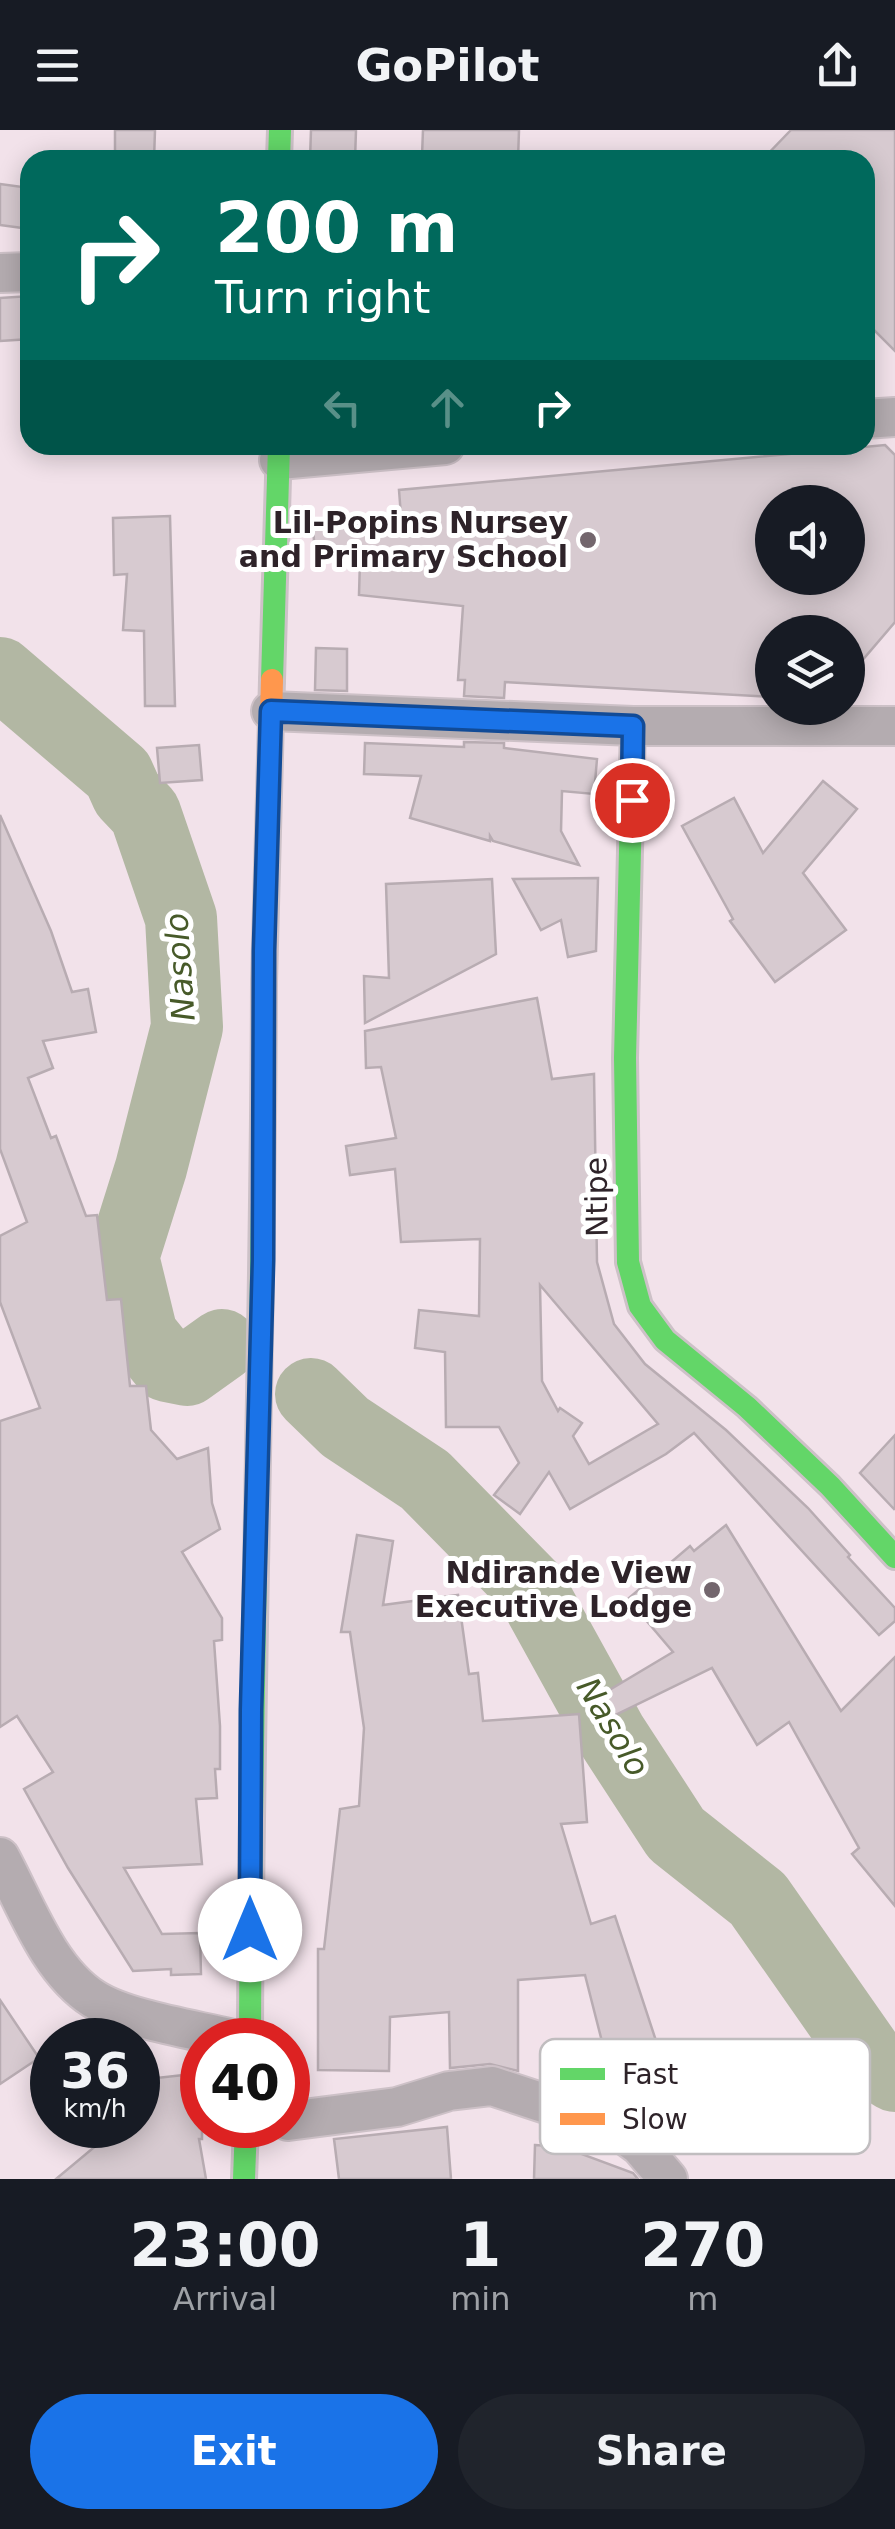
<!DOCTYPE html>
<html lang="en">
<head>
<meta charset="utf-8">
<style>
  :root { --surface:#171b24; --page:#20242c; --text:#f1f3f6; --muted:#9ea1a6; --accent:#1a73e8 }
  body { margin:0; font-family:"DejaVu Sans",sans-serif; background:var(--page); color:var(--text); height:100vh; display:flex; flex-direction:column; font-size:38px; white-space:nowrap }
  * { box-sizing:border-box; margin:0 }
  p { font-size:32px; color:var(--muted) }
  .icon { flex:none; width:55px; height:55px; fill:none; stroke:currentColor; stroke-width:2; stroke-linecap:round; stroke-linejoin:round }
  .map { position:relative; height:2049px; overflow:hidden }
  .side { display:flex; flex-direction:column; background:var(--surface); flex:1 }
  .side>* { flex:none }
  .hud { position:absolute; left:20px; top:20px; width:855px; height:305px; border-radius:30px; box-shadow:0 5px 25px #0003; background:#00695c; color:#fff; overflow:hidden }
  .buttons { position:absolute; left:755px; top:355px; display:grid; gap:20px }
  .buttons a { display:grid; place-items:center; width:110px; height:110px; border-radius:50%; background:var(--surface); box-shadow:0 5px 25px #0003; font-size:50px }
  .speed { position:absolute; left:30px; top:1888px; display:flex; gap:20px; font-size:50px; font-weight:700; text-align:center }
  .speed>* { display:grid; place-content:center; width:130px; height:130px; border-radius:50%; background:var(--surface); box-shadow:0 5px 25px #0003; line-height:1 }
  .speed small { font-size:25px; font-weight:400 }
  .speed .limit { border:15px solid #d22; background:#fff; color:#111 }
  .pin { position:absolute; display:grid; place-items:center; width:85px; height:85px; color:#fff; margin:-42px; border:5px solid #fff; border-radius:50%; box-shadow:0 2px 10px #0007 }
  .me { position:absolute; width:110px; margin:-55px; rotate:0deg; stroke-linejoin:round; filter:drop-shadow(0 0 8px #0008) }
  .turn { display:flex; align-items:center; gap:35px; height:210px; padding:0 30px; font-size:45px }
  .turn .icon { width:130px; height:130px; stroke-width:2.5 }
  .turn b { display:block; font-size:70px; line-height:85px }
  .lanes { display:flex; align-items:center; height:95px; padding:0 30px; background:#0003; justify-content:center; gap:50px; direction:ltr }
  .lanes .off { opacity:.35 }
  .eta { display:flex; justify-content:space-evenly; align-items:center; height:170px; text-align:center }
  .eta b { font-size:60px; font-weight:600; line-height:70px }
  .action { display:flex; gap:20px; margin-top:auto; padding:20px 30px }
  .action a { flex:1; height:115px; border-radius:60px; background:var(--accent); color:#fff; font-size:40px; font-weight:600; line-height:115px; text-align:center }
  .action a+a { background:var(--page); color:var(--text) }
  header { display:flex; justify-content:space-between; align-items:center; height:130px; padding:0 30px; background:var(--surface); font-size:45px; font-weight:600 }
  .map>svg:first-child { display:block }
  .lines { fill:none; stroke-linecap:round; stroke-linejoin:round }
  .stream { stroke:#b2b7a3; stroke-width:12 }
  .river { stroke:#b2b7a3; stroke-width:72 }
  .building { fill:#d7cad0; stroke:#b8acb2; stroke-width:2.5; fill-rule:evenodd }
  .street-casing { stroke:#cdc1c7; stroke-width:42 }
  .fast-casing { stroke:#cdc1c7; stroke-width:28 }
  .slow-casing { stroke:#cdc1c7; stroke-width:28 }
  .street { stroke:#b4acb0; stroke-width:38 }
  .fast { stroke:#63d668; stroke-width:22 }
  .slow { stroke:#ff974d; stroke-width:22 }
  .route-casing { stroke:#114b97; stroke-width:25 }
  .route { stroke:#1a73e8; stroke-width:18 }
  .poi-dot { fill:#73666d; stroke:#fff; stroke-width:4 }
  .labels { text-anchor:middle; stroke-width:10; stroke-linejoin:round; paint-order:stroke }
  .poi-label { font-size:30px; font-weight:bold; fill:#2e2329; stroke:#fff; text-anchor:end }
  .street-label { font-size:30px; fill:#2e2329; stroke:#fff }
  .water-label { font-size:32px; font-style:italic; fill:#475a29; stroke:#fff }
  .key { fill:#fff; stroke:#c0bdbf; stroke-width:2.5 }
  .key-label { font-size:28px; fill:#2e2329 }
</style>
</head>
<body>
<header><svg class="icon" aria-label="menu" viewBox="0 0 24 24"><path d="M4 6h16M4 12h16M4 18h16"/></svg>GoPilot<svg class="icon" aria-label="share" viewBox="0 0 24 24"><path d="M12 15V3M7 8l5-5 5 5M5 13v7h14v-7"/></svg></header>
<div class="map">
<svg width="895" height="2049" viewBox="0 0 895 2049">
  <rect width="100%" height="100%" fill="#f2e2ea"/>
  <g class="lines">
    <polyline class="stream" points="300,1260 311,1264"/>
    <g class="river">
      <polyline points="0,543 118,644 127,664 145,683 181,788 187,897 151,1038 123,1127 142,1205 167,1236 187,1240 222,1215"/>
      <polyline points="311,1264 345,1297 425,1350 530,1457 611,1604 676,1704 758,1769 872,1932 895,1946"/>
    </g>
  </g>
  <g class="building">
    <polygon points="115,0 155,0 154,30 115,30"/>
    <polygon points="311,0 356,0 355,30 310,30"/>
    <polygon points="423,0 519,0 518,30 422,26"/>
    <polygon points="791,0 895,0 895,221 865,191 865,30 762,30"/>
    <polygon points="0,54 30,58 30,99 0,95"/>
    <polygon points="30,166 30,209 0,211 0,168"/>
    <path d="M 885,315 L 895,325 L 895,492 L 848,547 L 848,502 L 772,502 L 772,567 L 505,552 L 504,568 L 464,566 L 465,550 L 458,550 L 463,476 L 359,465 L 360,430 L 315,431 L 313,392 L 402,399 L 399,360 ZM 772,372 L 848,372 L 848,448 L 772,448 Z"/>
    <polygon points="170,386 175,576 145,576 144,501 123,500 127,444 114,445 113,388"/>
    <polygon points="316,518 347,519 347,561 315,560"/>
    <polygon points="464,612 504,613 504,618 597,629 594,664 562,661 561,701 579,735 493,711 490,706 490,711 410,688 421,646 364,644 365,613 464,617"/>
    <polygon points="199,615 202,650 160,653 157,618"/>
    <polygon points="823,651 857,679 803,743 846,800 775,852 730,791 733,789 682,696 734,668 763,723"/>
    <polygon points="0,685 51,801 72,862 88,859 96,902 43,911 53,938 28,948 51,1008 56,1006 86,1086 97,1085 107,1170 121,1169 130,1256 146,1256 151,1300 177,1329 208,1318 212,1373 220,1399 182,1422 222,1488 222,1510 214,1511 220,1596 220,1639 215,1639 217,1668 196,1669 202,1734 124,1738 162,1804 200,1803 201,1844 171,1845 171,1839 133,1841 68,1738 24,1659 53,1642 17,1586 0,1597 0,1291 40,1278 0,1172 0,1106 27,1092 0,1019"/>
    <polygon points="598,748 596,821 568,827 561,790 541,800 513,749"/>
    <polygon points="492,749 496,824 365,893 364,846 389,848 386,754"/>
    <path d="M 537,868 L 552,949 L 594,944 L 597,1132 L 614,1194 L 645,1234 L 726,1300 L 808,1378 L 850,1425 L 848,1427 L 895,1478 L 895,1491 L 879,1505 L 694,1303 L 666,1324 L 570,1379 L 549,1342 L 520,1384 L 494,1365 L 519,1333 L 499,1297 L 446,1297 L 445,1222 L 415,1218 L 419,1180 L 479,1186 L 480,1109 L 401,1112 L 395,1039 L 350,1045 L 346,1016 L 396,1008 L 381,937 L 366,938 L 365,901 ZM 540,1155 L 658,1294 L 589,1334 L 573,1306 L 582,1293 L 560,1278 L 558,1281 L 542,1251 Z"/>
    <polygon points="895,1305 895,1378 894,1379 860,1343"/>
    <polygon points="726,1395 841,1581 895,1527 895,1776 852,1724 859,1718 789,1592 757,1615 712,1538 607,1589 596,1568 673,1522 628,1469 690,1416 694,1421"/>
    <polygon points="357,1405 393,1411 383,1475 458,1465 469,1544 478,1543 483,1591 579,1584 587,1692 561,1694 591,1794 615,1786 661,1926 609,1939 585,1845 518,1850 518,1941 490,1934 450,1938 449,1882 390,1887 389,1941 318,1940 318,1819 324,1819 340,1679 359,1676 364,1598 350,1502 341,1502"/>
    <polygon points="0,1870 39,1928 0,1954"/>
    <polygon points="202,1943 202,2009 199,2009 206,2049 56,2049 98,2014 96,1995 138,1995 138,1950"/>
    <polygon points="447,1997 451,2049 339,2049 334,2009"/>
    <polygon points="535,2015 576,2018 576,2022 633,2043 638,2049 534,2049"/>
  </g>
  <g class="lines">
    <defs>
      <g id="street">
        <polyline points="0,143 30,142"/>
        <polyline points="865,289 895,287"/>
        <polyline points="279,330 445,315"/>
        <polyline points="271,581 633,596 895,596"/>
        <path d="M 0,1727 C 25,1773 48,1840 94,1869 C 127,1890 198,1900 237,1910"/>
        <polyline points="288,1991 397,1977 449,1961 492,1956 598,1991 625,2005 640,2016 668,2049"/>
      </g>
      <g id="fast">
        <polyline points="279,30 280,0"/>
        <polyline points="272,550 279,315"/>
        <polyline points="633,596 625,928 628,1132 640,1176 665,1210 747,1277 830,1356 895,1427"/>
        <path d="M 250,1910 C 251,1557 263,1205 264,852"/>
        <polyline points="244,2049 246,1995"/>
      </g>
      <polyline id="slow" points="264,852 272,550"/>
    </defs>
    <use href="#street" class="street-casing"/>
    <use href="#fast" class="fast-casing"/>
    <use href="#slow" class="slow-casing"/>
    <use href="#street" class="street"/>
    <use href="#fast" class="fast"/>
    <use href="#slow" class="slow"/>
  </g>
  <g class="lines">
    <defs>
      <polyline id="route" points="250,1800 251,1580 263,1130 264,821 271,581 633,596 632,670"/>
    </defs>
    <use href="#route" class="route-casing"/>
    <use href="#route" class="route"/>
  </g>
  <g class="poi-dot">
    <circle cx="588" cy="410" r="10"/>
    <circle cx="712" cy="1460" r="10"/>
  </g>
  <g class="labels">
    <g class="poi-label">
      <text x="568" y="403">Lil-Popins Nursey<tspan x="568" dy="34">and Primary School</tspan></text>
      <text x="692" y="1453">Ndirande View<tspan x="692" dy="34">Executive Lodge</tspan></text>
    </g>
    <g class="street-label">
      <text transform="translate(597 1067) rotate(-91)" y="10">Ntipe</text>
    </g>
    <g class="water-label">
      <text transform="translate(180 837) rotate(-94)" y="11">Nasolo</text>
      <text transform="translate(613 1597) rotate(59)" y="11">Nasolo</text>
    </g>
  </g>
  <rect x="540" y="1909" width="330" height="115" rx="15" class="key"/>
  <rect x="560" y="1938" width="45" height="12" fill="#63d668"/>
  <rect x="560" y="1983" width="45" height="12" fill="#ff974d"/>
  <g class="key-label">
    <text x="622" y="1954">Fast</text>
    <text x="622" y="1999">Slow</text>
  </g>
</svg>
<div class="buttons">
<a><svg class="icon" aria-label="sound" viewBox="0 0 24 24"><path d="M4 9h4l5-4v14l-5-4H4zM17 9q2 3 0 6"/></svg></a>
<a><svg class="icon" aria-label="layers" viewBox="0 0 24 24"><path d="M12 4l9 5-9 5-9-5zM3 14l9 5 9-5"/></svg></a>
</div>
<div class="speed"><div>36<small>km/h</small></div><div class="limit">40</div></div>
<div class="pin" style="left:632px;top:670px;background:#d93025"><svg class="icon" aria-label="arrive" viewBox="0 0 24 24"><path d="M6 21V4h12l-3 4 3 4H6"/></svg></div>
<svg class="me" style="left:250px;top:1800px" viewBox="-20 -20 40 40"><circle r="19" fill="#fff"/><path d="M0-13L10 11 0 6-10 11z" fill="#1a73e8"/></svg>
<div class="hud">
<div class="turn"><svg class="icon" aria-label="right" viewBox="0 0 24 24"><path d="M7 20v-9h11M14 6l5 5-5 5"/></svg><div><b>200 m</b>Turn right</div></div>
<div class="lanes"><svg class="icon off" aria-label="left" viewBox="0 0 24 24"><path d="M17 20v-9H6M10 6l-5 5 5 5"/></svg><svg class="icon off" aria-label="ahead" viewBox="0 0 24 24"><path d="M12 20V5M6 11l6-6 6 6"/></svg><svg class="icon" aria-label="right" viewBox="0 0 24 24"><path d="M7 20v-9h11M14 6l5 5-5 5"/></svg></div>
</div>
</div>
<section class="side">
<div class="eta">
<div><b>23:00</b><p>Arrival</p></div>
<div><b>1</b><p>min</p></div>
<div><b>270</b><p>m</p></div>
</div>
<div class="action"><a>Exit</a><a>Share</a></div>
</section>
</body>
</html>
